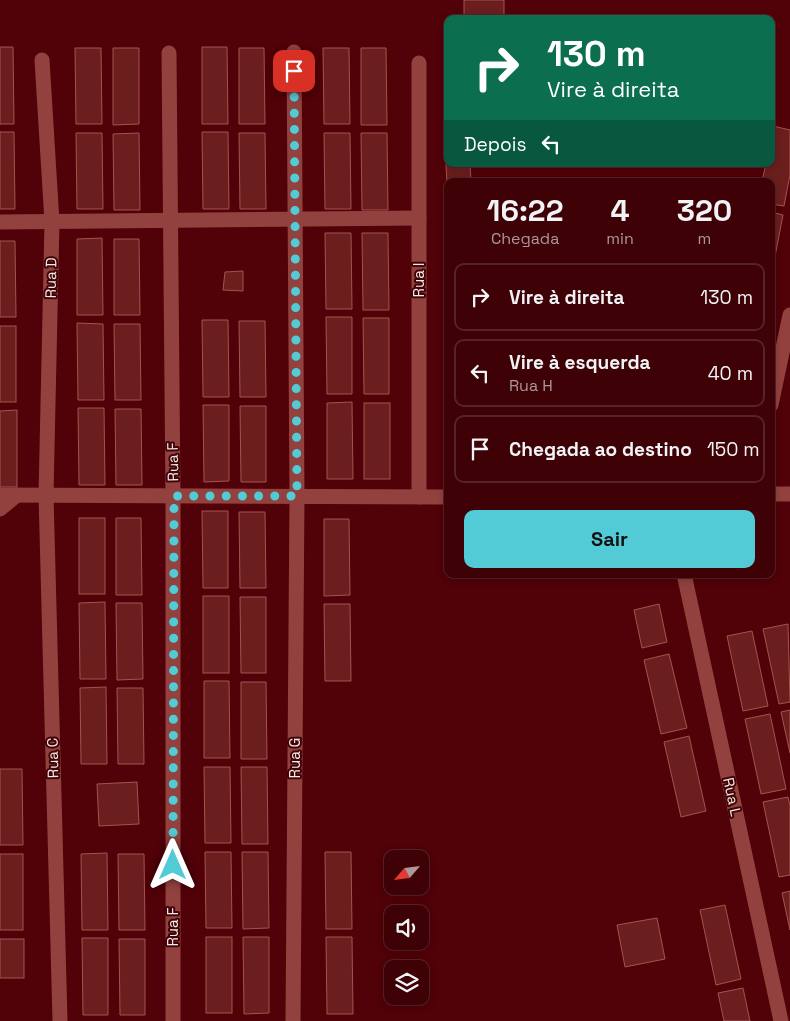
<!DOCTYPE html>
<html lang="pt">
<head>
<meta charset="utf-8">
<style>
  :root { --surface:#3d0106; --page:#481014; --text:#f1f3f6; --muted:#ad979b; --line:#562328; --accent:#52cbd7 }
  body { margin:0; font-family:"Space Grotesk",sans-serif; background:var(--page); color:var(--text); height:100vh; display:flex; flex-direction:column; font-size:19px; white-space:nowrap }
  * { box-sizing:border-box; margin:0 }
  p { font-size:16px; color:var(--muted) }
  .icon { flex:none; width:28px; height:28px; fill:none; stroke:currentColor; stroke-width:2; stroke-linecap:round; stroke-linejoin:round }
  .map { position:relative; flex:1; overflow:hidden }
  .drawer { position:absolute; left:444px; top:178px; width:331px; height:400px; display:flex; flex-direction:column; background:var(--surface); border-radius:10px; box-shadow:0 2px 8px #0003,0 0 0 1px var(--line) }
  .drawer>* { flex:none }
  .top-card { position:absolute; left:444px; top:15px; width:331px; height:152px; border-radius:10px; box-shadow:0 2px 8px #0003,0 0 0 1px var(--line); background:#0b6e4f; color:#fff; overflow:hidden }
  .needle { width:32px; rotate:242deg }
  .tools { position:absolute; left:384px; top:850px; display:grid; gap:10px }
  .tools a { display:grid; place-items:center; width:45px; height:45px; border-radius:10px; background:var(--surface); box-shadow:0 2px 8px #0003,0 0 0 1px var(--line); font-size:25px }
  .pin { position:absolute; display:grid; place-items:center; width:42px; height:42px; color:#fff; margin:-21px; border-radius:10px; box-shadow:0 2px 8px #0006 }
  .me { position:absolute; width:55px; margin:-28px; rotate:0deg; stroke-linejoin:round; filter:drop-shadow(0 0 4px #0008) }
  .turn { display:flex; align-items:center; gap:18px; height:105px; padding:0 20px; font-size:22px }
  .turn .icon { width:65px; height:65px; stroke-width:2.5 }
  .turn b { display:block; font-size:35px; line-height:42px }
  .then { display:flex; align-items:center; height:48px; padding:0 20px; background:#0003; gap:10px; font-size:19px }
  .eta { display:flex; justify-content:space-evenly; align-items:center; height:85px; text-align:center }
  .eta b { font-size:30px; font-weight:800; line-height:35px }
  .button { display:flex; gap:10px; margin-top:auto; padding:10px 20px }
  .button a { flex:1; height:58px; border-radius:10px; background:var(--accent); color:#111; font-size:20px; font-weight:800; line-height:58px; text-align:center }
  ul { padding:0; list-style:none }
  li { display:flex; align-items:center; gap:15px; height:68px; margin:0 10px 8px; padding:0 10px; border:2px solid var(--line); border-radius:10px }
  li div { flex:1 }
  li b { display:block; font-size:19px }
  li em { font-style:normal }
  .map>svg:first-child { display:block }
  .building { fill:#6b1e1e; stroke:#a6534f }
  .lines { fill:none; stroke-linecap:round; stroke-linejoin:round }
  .street { stroke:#92413e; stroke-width:15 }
  .route { stroke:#52cbd7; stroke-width:9; stroke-dasharray:0 16.2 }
  .labels { text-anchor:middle; stroke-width:4; stroke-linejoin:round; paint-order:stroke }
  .street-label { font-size:15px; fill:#f9e6e4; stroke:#3e0407 }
</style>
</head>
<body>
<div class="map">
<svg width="790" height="1021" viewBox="0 0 790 1021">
  <rect width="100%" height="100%" fill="#510108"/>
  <g class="building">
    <rect x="464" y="0" width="40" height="19"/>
    <polygon points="0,47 13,47 14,124 0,124"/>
    <polygon points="202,47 227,47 228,124 202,124"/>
    <polygon points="75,48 101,48 102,124 76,124"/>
    <polygon points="113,48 139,48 139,124 113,125"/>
    <polygon points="239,48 264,48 265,124 239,124"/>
    <polygon points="323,48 349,48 350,124 324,124"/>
    <polygon points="361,48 386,48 387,125 361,125"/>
    <polygon points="773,126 790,130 790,175 784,206 771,204 771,181 762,181 766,164 771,164"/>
    <polygon points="444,127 448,127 448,164 470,164 471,181 448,181 448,203"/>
    <polygon points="0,132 14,132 15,209 0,209"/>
    <polygon points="202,132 228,132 229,209 203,209"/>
    <polygon points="76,133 102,133 103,209 77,209"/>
    <polygon points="139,133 140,210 114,210 113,134"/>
    <polygon points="239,133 265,133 266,209 240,209"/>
    <polygon points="324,133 350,133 351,209 325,209"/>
    <polygon points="361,133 387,133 388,210 362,210"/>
    <polygon points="771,212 783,215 771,277"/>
    <polygon points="325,233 351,233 352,309 326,309"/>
    <polygon points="362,233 388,233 389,310 363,310"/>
    <polygon points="102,238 103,315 77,315 77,239"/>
    <polygon points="114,239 139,239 140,315 114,315"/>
    <polygon points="0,241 15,241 16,317 0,317"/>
    <polygon points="243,271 243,291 223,290 225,272"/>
    <polygon points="326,317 352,317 352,394 327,394"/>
    <polygon points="363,318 389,318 389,394 364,394"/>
    <polygon points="202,320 228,320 229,397 203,397"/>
    <polygon points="239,321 265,321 266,397 240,397"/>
    <polygon points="77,323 103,324 104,400 78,400"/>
    <polygon points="114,324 140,324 141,400 115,400"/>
    <rect x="0" y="326" width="16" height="76"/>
    <polygon points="352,402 353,479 327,479 327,403"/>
    <rect x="364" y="403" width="26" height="76"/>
    <polygon points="203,405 229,405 229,481 204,482"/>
    <polygon points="240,406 266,406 266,482 241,482"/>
    <polygon points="78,408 104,408 105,485 79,485"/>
    <polygon points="115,409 141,409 142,485 116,485"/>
    <polygon points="17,410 17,487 0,487 0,411"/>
    <polygon points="202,511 228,511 228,588 203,588"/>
    <polygon points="239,512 265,512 266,588 240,588"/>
    <rect x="79" y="518" width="26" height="76"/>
    <polygon points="116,518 141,518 142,595 116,595"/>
    <polygon points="324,519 349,519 350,595 324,596"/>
    <rect x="203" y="596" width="26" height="77"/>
    <polygon points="240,597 266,597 266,673 241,673"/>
    <polygon points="105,602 106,679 80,679 79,603"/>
    <polygon points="116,603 142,603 143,679 117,680"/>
    <polygon points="324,604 350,604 351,681 325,681"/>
    <polygon points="659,604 667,642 642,648 634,610"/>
    <polygon points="788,624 790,702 779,704 763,629"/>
    <polygon points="752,631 768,706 743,711 727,636"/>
    <polygon points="669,654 687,728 661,734 644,660"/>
    <polygon points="204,681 229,681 230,758 204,758"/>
    <polygon points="241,682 266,682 267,759 241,759"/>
    <polygon points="106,687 107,764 81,764 80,688"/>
    <polygon points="117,688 143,688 144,764 118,764"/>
    <polygon points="790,710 790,753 781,712"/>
    <polygon points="770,714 786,789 761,794 745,719"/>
    <polygon points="689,736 706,811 681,817 664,742"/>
    <polygon points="204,767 230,767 231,843 205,843"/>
    <polygon points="241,767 267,767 268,844 242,844"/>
    <polygon points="0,769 22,769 23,845 0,845"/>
    <polygon points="137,782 139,824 99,826 97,784"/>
    <polygon points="788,797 790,806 790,875 779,877 763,802"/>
    <polygon points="205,852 231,852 232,928 206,928"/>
    <polygon points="242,852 268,852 269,928 243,929"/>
    <polygon points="325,852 351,852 352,929 326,929"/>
    <polygon points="107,853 108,930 82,930 81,854"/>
    <rect x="0" y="854" width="23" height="76"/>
    <polygon points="118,854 144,854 145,930 119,930"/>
    <polygon points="790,891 790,930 782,893"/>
    <polygon points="725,905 741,979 716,985 700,910"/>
    <polygon points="657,918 665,959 625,967 617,925"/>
    <rect x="206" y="937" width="26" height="76"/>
    <polygon points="243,937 269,937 269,1013 244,1014"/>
    <polygon points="326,937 352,937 353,1014 327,1014"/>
    <polygon points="82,938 108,938 108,1015 83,1015"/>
    <rect x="0" y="939" width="24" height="39"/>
    <polygon points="119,939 145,939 145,1015 120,1015"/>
    <polygon points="743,988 750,1021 724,1021 718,993"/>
  </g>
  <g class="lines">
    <g class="street">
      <polyline points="169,53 173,496 173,1021"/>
      <polyline points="42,60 52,222 46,495 60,1021"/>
      <polyline points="0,222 419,218"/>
      <polyline points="771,405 790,315"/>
      <polyline points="771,494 790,494"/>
      <polyline points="0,495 448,497"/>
      <polyline points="419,497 419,63"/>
      <polyline points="0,509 17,495"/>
      <polyline points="684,574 781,1021"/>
      <polyline points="293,1021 297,496 294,52"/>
    </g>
  </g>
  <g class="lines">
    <polyline class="route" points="173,865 174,496 297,496 294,71"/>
  </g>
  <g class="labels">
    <g class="street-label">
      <text transform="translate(51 278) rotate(-89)" y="5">Rua D</text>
      <text transform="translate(419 280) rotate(-90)" y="5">Rua I</text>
      <text transform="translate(173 462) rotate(-91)" y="5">Rua F</text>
      <text transform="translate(53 758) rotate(-91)" y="5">Rua C</text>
      <text transform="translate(295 758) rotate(-90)" y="5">Rua G</text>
      <text transform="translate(732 797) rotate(78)" y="5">Rua L</text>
      <text transform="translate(173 927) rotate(-90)" y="5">Rua F</text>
    </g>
  </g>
</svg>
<div class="tools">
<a><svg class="needle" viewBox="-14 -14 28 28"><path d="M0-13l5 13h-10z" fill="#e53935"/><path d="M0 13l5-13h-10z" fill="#ad979b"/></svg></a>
<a><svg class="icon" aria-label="sound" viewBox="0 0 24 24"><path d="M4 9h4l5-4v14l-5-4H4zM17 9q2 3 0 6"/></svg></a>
<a><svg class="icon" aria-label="layers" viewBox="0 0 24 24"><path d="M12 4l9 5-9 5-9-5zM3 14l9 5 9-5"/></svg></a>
</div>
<div class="pin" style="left:294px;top:71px;background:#d93025"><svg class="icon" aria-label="arrive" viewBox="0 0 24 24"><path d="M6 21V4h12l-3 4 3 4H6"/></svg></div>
<svg class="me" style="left:173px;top:865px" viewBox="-20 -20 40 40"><path d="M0-17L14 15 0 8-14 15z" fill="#52cbd7" stroke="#fff" stroke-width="4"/></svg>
<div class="top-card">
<div class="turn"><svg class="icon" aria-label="right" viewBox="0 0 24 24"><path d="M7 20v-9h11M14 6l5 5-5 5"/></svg><div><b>130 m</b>Vire à direita</div></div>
<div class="then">Depois<svg class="icon" aria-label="left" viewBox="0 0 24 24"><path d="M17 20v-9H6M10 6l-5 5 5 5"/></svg></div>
</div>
<section class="drawer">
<div class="eta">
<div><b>16:22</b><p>Chegada</p></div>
<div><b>4</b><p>min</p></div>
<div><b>320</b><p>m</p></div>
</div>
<ul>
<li><svg class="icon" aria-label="right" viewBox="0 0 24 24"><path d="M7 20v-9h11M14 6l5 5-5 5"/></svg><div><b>Vire à direita</b></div><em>130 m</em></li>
<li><svg class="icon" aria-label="left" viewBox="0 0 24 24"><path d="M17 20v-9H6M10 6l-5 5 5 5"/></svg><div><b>Vire à esquerda</b><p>Rua H</p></div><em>40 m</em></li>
<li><svg class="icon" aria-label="arrive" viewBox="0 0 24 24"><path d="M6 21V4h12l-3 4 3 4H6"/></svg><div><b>Chegada ao destino</b></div><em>150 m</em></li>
</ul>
<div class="button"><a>Sair</a></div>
</section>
</div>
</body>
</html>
